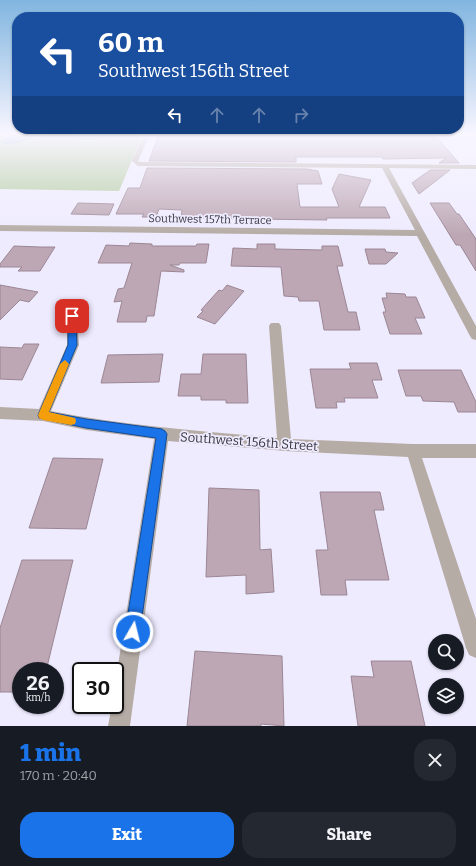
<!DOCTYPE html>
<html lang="en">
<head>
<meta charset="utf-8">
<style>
  :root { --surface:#171b24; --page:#242831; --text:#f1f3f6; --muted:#9ea1a6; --accent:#1a73e8 }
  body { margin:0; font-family:Bitter,serif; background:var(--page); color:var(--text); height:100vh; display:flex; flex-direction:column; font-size:15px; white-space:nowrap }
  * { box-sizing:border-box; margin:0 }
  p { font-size:13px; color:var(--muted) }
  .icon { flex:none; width:22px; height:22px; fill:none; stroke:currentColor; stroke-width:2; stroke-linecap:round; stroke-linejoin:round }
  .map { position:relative; height:726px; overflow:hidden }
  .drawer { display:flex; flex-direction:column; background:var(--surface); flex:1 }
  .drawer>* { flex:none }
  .banner { position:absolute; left:12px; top:12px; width:452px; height:122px; border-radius:16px; box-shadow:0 1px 3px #0004; background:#1a4fa0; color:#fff; overflow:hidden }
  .fabs { position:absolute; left:428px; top:634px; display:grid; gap:8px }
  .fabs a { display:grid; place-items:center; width:36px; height:36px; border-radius:50%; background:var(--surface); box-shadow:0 1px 3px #0004; font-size:20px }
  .speed { position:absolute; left:12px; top:662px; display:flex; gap:8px; font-size:20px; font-weight:700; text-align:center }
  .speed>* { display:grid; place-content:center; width:52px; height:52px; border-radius:50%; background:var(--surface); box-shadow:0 1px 3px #0004; line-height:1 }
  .speed small { font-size:10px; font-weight:400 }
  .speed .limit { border:2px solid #111; border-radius:6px; background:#fff; color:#111 }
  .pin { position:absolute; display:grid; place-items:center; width:34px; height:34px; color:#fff; margin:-17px; border-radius:8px; box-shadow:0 2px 6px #0006 }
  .me { position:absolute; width:44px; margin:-22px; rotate:8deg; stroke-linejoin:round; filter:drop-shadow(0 0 3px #0008) }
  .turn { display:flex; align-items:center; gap:14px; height:84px; padding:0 20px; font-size:18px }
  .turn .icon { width:52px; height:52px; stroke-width:2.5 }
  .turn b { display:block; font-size:28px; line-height:34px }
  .lanes { display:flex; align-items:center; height:38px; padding:0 20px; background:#0003; justify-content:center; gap:20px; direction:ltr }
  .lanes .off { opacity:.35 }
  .round { display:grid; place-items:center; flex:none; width:42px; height:42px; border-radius:16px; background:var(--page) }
  .headline { display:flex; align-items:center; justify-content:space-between; height:68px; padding:0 20px }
  h1 { font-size:24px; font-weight:800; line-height:30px; color:var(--accent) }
  .action { display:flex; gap:8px; margin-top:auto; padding:8px 20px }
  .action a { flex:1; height:46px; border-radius:16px; background:var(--accent); color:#fff; font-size:16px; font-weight:800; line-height:46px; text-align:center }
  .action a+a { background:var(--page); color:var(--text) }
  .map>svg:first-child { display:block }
  .green { fill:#b1ca9d }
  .water { fill:#86b6d5; stroke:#6f90a9 }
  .building { fill:#bda7b5; stroke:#9b8694 }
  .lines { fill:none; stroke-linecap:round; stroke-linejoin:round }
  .minor { fill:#b6aca6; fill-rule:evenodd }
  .route { fill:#1a73e8; stroke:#114b97 }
  .slow { fill:#f59e0b }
  .labels { text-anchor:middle; stroke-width:3.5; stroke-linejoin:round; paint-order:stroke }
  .far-street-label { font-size:11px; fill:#3a3942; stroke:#efebff }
  .street-label { font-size:13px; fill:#3a3942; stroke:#efebff }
</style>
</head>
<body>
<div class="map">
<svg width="476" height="726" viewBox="0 0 476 726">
  <rect width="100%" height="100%" fill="#efebff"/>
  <polygon class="green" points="0,134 143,134 119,191 0,189"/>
  <g class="water">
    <path d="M 26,134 L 42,134 C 31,136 11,148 1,141 L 6,140 L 10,135 Z"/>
    <path d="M 72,134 L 118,134 C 105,139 86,140 72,137 Z"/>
  </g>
  <g class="building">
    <polygon points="159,134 434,134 459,163 439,163 446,158 383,159 381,157 296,157 296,162 149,161"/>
    <polygon points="147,168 307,169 318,171 322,184 297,184 300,207 339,207 332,189 339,174 371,180 359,207 385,207 390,218 326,218 327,220 181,218 182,210 159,209 156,217 142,217 144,214 116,214 128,188 140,188"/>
    <polygon points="430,170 450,170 419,194 412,183"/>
    <polygon points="78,203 114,204 109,215 71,214"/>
    <polygon points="430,203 449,203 457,214 459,214 476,239 476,271 460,245 456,245"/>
    <polygon points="130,243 152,244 152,246 196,246 197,244 209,244 206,263 180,263 179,265 170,265 184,270 184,272 161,271 154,316 147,316 146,322 117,322 122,301 114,302 118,289 124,288 132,263 98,263 106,245 129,246"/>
    <polygon points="257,244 275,244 275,249 322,250 322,246 338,246 343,266 337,266 348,312 356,312 360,330 324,330 319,301 299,301 298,297 284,296 281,267 231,266 233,248 257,249"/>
    <polygon points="14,246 40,247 55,247 40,271 18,271 22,267 0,267 0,264"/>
    <polygon points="365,249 385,249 386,252 398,253 386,264 369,264"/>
    <polygon points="0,285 38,292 29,302 20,300 0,320"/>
    <polygon points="227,285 244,291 215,324 197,317 203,311 201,310 219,290 222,291"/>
    <polygon points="386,293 405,294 406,297 416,297 425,318 415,318 422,334 390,334 383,312 386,312 382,298 387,298"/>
    <polygon points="24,344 39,344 22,380 0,379 0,347 22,348"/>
    <polygon points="163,354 159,382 101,383 108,355"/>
    <polygon points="203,354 246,354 248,403 226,403 226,400 201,400 201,396 178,396 181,374 201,374"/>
    <polygon points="349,363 377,363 382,380 372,380 378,398 344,398 345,402 336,402 337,408 316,408 310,369 351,369"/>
    <polygon points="398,370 461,370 476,402 476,412 458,412 454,402 423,401 421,396 406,396"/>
    <polygon points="53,458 103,459 86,529 29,528"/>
    <polygon points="209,488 259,490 260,550 271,549 274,592 246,594 246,575 206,577"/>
    <polygon points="320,492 380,492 384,510 374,510 389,580 345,580 347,595 321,595 316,550 328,550"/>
    <polygon points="22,560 73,560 46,671 21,671 21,692 0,692 0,628"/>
    <polygon points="195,651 282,656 284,726 261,724 261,726 187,726"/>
    <polygon points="371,661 411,661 425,726 358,726 351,676 374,677"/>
  </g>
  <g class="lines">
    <g class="minor">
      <polygon points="144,134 150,134 138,161 140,162 476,165 476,169 389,168 476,326 476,340 472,339 470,336 417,236 0,231 0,225 415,230 382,168 138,166 132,161"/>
      <path d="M 72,312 L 76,313 L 77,316 L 79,345 L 51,411 C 126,426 202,431 277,438 L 269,326 L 271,323 L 279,323 L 281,326 L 291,439 L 413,444 L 476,444 L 476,458 L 422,458 L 476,619 L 476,658 L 469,655 L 466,648 L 408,457 L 285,451 L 168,441 L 130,726 L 108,726 L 112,705 L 115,705 L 115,684 L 154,439 L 86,430 L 43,421 L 0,419 L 0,407 L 39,409 L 67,345 L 67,316 L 68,313 Z"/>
    </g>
  </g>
  <linearGradient id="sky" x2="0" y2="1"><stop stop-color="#81b5e0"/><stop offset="0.57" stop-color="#f8f6ff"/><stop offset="1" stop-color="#f8f6ff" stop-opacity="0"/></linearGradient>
  <rect width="476" height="235" fill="url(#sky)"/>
  <polygon class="route" points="72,313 76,316 77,345 49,412 86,419 162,429 165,431 167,434 140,632 138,638 133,640 127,638 125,632 156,438 86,428 39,418 38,415 68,345 68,316"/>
  <polygon class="slow" points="65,360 69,364 49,412 75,418 76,421 75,424 71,425 43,420 39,418 38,415 60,364"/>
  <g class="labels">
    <g class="far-street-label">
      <text transform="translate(210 219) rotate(1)" y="4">Southwest 157th Terrace</text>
    </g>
    <g class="street-label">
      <text transform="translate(249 441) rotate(4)" y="5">Southwest 156th Street</text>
    </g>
  </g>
</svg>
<div class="fabs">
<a><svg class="icon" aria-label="search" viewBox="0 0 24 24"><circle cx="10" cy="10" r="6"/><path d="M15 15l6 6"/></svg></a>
<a><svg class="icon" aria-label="layers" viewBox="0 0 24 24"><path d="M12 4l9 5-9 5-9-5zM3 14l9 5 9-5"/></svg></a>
</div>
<div class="speed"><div>26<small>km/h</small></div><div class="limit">30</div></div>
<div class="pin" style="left:72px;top:316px;background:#d93025"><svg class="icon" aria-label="arrive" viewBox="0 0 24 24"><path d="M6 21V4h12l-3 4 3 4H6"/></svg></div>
<svg class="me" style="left:133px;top:632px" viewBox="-20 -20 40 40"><circle r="17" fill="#1a73e8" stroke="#fff" stroke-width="3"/><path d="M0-11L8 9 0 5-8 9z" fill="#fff"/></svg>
<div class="banner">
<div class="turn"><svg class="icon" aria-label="left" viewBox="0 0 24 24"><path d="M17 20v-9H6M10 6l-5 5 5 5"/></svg><div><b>60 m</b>Southwest 156th Street</div></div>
<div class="lanes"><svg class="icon" aria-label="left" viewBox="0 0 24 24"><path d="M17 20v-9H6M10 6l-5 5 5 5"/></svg><svg class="icon off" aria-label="ahead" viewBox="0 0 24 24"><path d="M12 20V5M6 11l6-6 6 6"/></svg><svg class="icon off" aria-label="ahead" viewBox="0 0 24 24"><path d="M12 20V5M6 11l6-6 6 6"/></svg><svg class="icon off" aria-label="right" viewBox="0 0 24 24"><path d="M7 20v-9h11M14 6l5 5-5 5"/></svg></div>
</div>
</div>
<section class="drawer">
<div class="headline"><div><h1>1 min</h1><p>170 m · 20:40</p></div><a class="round"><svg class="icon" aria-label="close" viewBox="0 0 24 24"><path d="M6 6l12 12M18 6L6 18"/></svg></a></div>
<div class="action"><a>Exit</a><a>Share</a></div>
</section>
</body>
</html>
